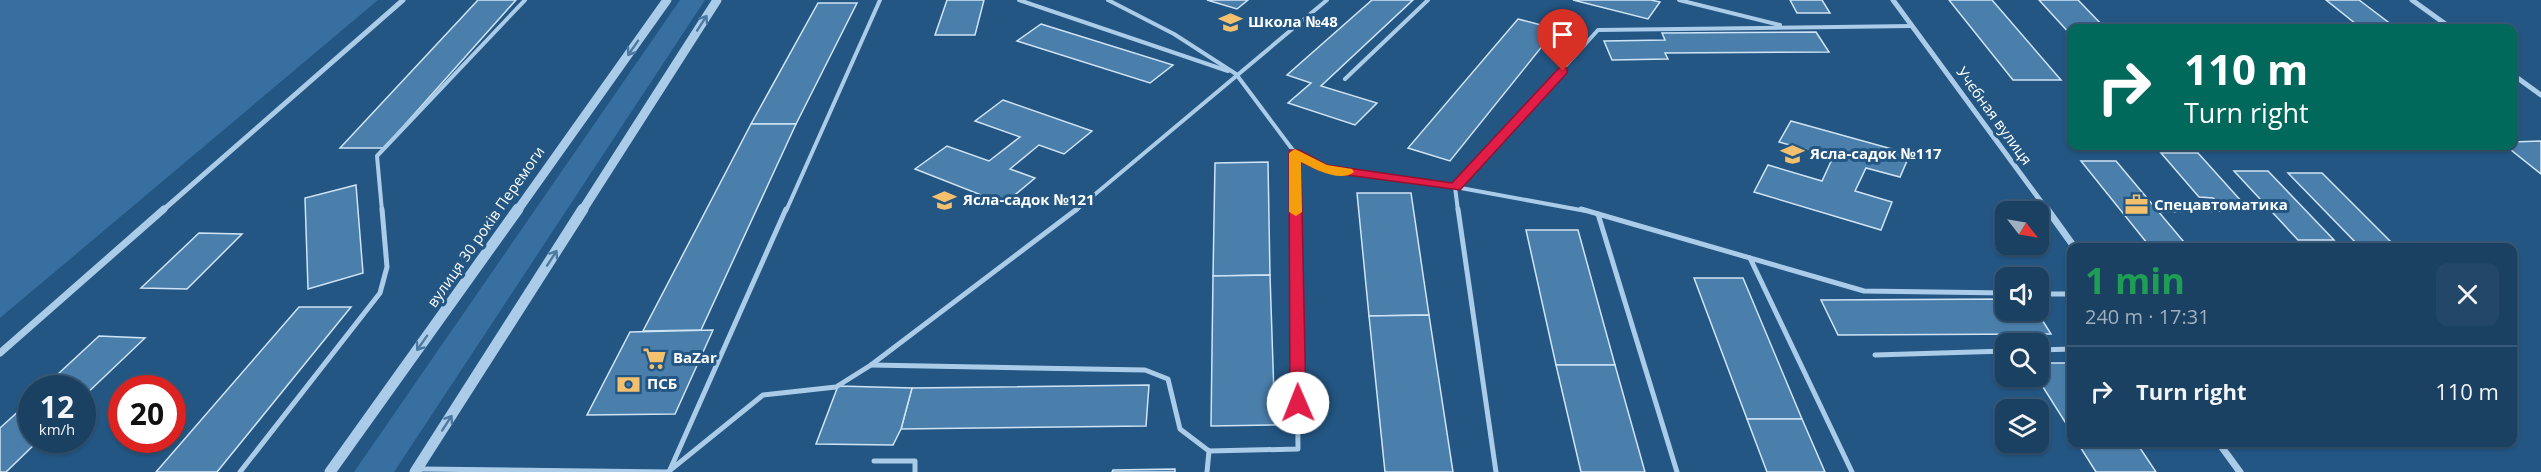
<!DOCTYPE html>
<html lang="en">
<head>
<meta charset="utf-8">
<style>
  :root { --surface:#1a4062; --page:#234768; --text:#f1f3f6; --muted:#9fafbe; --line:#385977 }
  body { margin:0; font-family:"Open Sans",sans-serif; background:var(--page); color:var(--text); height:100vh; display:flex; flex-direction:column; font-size:22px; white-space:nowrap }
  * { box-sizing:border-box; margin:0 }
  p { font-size:20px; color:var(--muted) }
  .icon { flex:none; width:33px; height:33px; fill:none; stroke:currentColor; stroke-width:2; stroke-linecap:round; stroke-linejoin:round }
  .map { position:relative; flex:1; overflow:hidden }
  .details { position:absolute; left:2067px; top:243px; width:450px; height:204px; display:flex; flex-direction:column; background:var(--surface); border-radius:12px; box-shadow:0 2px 4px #0004,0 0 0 2px var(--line) }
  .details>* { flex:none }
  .top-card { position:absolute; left:2067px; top:24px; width:450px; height:126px; border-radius:12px; box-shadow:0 2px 4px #0004,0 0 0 2px var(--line); background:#00695c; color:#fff; overflow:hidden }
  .needle { width:39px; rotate:121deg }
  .buttons { position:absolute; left:1995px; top:201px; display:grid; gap:12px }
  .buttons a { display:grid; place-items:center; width:54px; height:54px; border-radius:12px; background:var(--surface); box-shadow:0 2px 4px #0004,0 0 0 2px var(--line); font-size:30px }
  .speed { position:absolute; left:18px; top:375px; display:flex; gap:12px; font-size:30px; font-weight:700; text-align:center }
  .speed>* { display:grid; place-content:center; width:78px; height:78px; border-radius:50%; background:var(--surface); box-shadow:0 2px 4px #0004,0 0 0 2px var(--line); line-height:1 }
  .speed small { font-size:15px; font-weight:400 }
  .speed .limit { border:9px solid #d22; background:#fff; color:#111 }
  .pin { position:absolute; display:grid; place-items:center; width:51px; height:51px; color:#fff; margin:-62px -26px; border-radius:50% 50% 50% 0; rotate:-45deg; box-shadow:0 0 6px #0007 }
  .pin .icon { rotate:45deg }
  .me { position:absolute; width:66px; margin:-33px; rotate:359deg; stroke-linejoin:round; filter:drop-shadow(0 0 4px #0008) }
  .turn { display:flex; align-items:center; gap:21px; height:126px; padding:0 18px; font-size:27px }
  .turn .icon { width:78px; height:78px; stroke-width:2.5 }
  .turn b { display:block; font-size:42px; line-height:51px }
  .round { display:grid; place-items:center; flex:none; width:63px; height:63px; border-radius:12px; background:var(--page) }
  .headline { display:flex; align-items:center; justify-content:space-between; height:102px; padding:0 18px }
  h1 { font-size:36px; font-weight:700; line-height:45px; color:#1e9e55 }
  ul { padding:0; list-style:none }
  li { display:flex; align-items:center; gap:18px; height:90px; padding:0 18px; border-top:2px solid var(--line) }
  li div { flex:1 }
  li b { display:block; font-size:22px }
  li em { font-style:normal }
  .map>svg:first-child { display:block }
  .green { fill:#376fa0 }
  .building { fill:#4b7fab; stroke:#cfe4f6; stroke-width:1.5 }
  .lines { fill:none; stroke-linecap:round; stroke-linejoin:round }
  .service-far1 { stroke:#abcce8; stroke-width:4 }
  .service { stroke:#abcce8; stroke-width:5 }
  .minor-far1 { stroke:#abcce8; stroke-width:5 }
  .minor { stroke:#abcce8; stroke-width:7 }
  .tertiary-far1 { stroke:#abcce8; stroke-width:9 }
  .tertiary { stroke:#abcce8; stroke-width:11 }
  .oneway { stroke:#4c79a1 }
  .route { fill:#e11d48; stroke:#92132f; stroke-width:1.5 }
  .slow { fill:#f59e0b }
  .labels { text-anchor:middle; stroke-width:6; stroke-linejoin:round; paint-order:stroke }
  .poi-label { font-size:15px; font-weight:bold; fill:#fff; stroke:#235683; text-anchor:start }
  .street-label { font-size:15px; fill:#fff; stroke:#235683 }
</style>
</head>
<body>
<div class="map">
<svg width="2541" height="472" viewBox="0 0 2541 472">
  <rect width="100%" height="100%" fill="#235683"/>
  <g class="green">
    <polygon points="0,0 378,0 0,318"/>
    <polygon points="680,0 705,0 394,472 354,472"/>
  </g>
  <g class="building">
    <polygon points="478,0 516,0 384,148 340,148"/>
    <polygon points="947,0 984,0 975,35 935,35"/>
    <polygon points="1207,0 1248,0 1237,9"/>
    <polygon points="1372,0 1413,0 1321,86 1377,103 1355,125 1288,103 1311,83 1287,75"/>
    <polygon points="1573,0 1651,0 1660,2 1648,19"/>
    <polygon points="1790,0 1822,0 1830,13 1797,13"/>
    <polygon points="1949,0 1992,0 2061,80 2013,80"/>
    <polygon points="2039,0 2078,0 2105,28 2072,28 2072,36"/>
    <polygon points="2326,0 2359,0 2396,28 2361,28"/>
    <polygon points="818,3 857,3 796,124 751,124"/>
    <polygon points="1518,19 1556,29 1450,161 1408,148"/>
    <polygon points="1041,24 1173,65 1150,83 1017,41"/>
    <polygon points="1816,32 1829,52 1665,53 1668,59 1612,60 1604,41 1665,40 1662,33"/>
    <polygon points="1003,100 1092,131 1064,154 1039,145 1010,169 1035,178 1004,204 915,169 947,146 989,161 1020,137 975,121"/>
    <polygon points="1791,121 1910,154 1900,177 1866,168 1855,191 1892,202 1881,230 1754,192 1768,165 1822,181 1833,157 1779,142"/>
    <polygon points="751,124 796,124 701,330 643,331"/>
    <polygon points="2541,141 2541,174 2506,146 2512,146 2512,142"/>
    <polygon points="2161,153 2198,153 2243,203 2218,203 2213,198 2199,197"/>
    <polygon points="2081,161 2116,161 2189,248 2151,248"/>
    <polygon points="1268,162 1270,275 1213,276 1215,163"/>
    <polygon points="2234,171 2268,171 2334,240 2298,240"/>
    <polygon points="2288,173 2322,173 2397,248 2361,248"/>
    <polygon points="356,185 363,273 308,289 305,198"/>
    <polygon points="1357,193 1411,193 1429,315 1369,316"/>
    <polygon points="2224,203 2231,203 2238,211 2160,212 2155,206 2224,205"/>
    <polygon points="1526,230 1578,230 1615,365 1556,365"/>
    <polygon points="199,233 242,234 187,289 141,288"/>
    <polygon points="1270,275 1275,425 1211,426 1213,276"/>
    <polygon points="1694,278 1743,278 1802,419 1747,419"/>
    <polygon points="2006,299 2006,310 2036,310 2051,334 1838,335 1821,300"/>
    <polygon points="299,307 351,307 217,472 156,472"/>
    <polygon points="1429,315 1453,472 1385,472 1369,316"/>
    <polygon points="713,330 675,414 587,415 630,332"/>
    <polygon points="99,336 145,338 82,398 82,388 43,388"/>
    <polygon points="2038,363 2072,363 2072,433 2036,376 2038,376"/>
    <polygon points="1556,365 1615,365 1645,472 1581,472"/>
    <polygon points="1149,385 1146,426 901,429 912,388"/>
    <polygon points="838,386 912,388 901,429 893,445 816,444"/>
    <polygon points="32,399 32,440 39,440 6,472 0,472 0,428"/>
    <polygon points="1747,419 1802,419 1825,472 1767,472"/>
    <polygon points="2077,442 2136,442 2156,472 2096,472"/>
    <polygon points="1175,469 1175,472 1112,472 1113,470"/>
  </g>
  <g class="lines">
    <g class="service-far1">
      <polyline points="1019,0 1228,71"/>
      <polyline points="1108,0 1174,34 1236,74 1295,153 1296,211"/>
      <polyline points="1679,0 1780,25"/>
      <polyline points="1345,79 1428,0"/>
      <polyline points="1295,153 1324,169 1439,184 1586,211"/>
      <polyline points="382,211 377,156 525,0"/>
      <polyline points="786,211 880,0"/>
      <polyline points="1075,211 1327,0"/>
      <polyline points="1458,211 1455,187 1598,30 1912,26"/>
    </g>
    <g class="service">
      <polyline points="1458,209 1496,472"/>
      <polyline points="1581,209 1864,291 2006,293"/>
      <polyline points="1598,214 1677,472"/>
      <polyline points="1750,258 1852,472"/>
      <polyline points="2038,294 2072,294"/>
      <polyline points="2038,350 2072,349"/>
      <polyline points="1875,355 2006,351"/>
      <polyline points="871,365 1145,370 1168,379 1180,429 1209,451 1207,472"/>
      <polyline points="1209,451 1298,449 1296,209"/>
      <polyline points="874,461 915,461 915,472"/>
      <polyline points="420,469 669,472 786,209"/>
      <polyline points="240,472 380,293 387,267 382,209"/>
      <polyline points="668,472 763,395 836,387 871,365 1077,209"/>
    </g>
    <g class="minor-far1">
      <polyline points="1893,0 2048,211"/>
      <polyline points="2412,0 2451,28"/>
      <polyline points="2512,74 2541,95"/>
      <polyline points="162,211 403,0"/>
    </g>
    <g class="minor">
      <polyline points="2047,209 2075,248"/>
      <polyline points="0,353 164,209"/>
      <polyline points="2218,442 2240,472"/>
    </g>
    <g class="tertiary-far1">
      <polyline points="517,211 667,0"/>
      <polyline points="582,211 717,0"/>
    </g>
    <g class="tertiary">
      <polyline points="330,472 518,209"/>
      <polyline points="415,472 583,209"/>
    </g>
  </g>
  <defs><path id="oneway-shaft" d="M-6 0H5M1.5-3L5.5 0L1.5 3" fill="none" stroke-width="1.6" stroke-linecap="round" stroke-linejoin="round" transform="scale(1.5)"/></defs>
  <g class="oneway">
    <use href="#oneway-shaft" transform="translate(702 23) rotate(-57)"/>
    <use href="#oneway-shaft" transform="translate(633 48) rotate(125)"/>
    <use href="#oneway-shaft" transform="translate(552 258) rotate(-57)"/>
    <use href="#oneway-shaft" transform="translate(422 343) rotate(125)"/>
    <use href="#oneway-shaft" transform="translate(447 423) rotate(-57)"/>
  </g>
  <polygon class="route" points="1563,67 1567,68 1567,73 1460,190 1324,172 1301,162 1306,403 1303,407 1292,407 1290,403 1289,153 1290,150 1299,150 1327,165 1452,183 1559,68"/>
  <path class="slow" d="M 1295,149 L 1327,165 L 1352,169 L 1354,172 C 1341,183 1314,169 1301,162 L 1302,212 L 1296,216 L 1289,212 L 1289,153 Z"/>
  <defs>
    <symbol id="school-bare" viewBox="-9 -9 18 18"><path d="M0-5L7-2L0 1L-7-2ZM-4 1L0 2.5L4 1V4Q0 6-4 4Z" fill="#f3c16e" stroke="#235683" stroke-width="2.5" paint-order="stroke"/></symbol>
    <symbol id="office-bare" viewBox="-9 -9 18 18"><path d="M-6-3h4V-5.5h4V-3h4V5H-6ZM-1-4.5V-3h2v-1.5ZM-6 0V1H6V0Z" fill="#f3c16e" stroke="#235683" stroke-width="2.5" paint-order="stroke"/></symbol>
    <symbol id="supermarket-bare" viewBox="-9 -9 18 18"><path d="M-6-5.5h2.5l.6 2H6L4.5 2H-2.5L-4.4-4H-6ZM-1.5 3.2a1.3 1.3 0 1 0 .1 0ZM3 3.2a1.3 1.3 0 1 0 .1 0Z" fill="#f3c16e" stroke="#235683" stroke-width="2.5" paint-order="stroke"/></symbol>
    <symbol id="bank-bare" viewBox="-9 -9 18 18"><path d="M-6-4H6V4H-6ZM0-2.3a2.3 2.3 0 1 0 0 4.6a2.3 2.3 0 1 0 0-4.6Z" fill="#f3c16e" stroke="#235683" stroke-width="2.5" paint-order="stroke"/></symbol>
  </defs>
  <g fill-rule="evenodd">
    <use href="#school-bare" x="1214" y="6" width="33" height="33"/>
    <use href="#school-bare" x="1776" y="138" width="33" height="33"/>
    <use href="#school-bare" x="928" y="184" width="33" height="33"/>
    <use href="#office-bare" x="2120" y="188" width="33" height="33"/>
    <use href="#supermarket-bare" x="638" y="342" width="33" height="33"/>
    <use href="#bank-bare" x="612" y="368" width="33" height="33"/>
  </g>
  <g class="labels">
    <g class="poi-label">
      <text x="1248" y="27">Школа №48</text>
      <text x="1810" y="159">Ясла-садок №117</text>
      <text x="963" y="205">Ясла-садок №121</text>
      <text x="2154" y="210">Спецавтоматика</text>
      <text x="673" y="363">BaZar</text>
      <text x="647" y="389">ПСБ</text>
    </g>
    <g class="street-label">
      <text transform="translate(1994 116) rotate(54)" y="5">Учєбная вулиця</text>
      <text transform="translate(486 227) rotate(-55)" y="5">вулиця 30 років Перемоги</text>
    </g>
  </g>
</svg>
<div class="buttons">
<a><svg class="needle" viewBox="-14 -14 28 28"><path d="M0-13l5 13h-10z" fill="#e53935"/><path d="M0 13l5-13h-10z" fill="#9fafbe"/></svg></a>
<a><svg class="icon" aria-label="sound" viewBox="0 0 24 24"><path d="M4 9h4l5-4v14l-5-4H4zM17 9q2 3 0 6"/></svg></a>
<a><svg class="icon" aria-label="search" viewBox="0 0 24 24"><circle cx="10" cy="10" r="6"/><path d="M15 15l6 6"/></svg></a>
<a><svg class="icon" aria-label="layers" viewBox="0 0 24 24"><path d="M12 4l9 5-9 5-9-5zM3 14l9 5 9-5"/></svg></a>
</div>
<div class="speed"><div>12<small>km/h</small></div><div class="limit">20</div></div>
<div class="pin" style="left:1563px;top:71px;background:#d93025"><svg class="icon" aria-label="arrive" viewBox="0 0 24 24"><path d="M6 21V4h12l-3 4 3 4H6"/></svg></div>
<svg class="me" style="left:1298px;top:403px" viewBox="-20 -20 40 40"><circle r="19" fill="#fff"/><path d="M0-13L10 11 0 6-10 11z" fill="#e11d48"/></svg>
<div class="top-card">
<div class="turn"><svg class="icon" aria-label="right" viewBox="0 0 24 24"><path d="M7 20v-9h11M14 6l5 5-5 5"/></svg><div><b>110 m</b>Turn right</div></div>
</div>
<section class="details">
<div class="headline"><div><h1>1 min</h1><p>240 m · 17:31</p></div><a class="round"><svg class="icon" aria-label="close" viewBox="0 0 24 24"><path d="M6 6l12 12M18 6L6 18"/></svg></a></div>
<ul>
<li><svg class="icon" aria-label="right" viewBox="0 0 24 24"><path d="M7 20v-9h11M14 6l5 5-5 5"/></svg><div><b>Turn right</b></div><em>110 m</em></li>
</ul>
</section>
</div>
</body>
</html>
